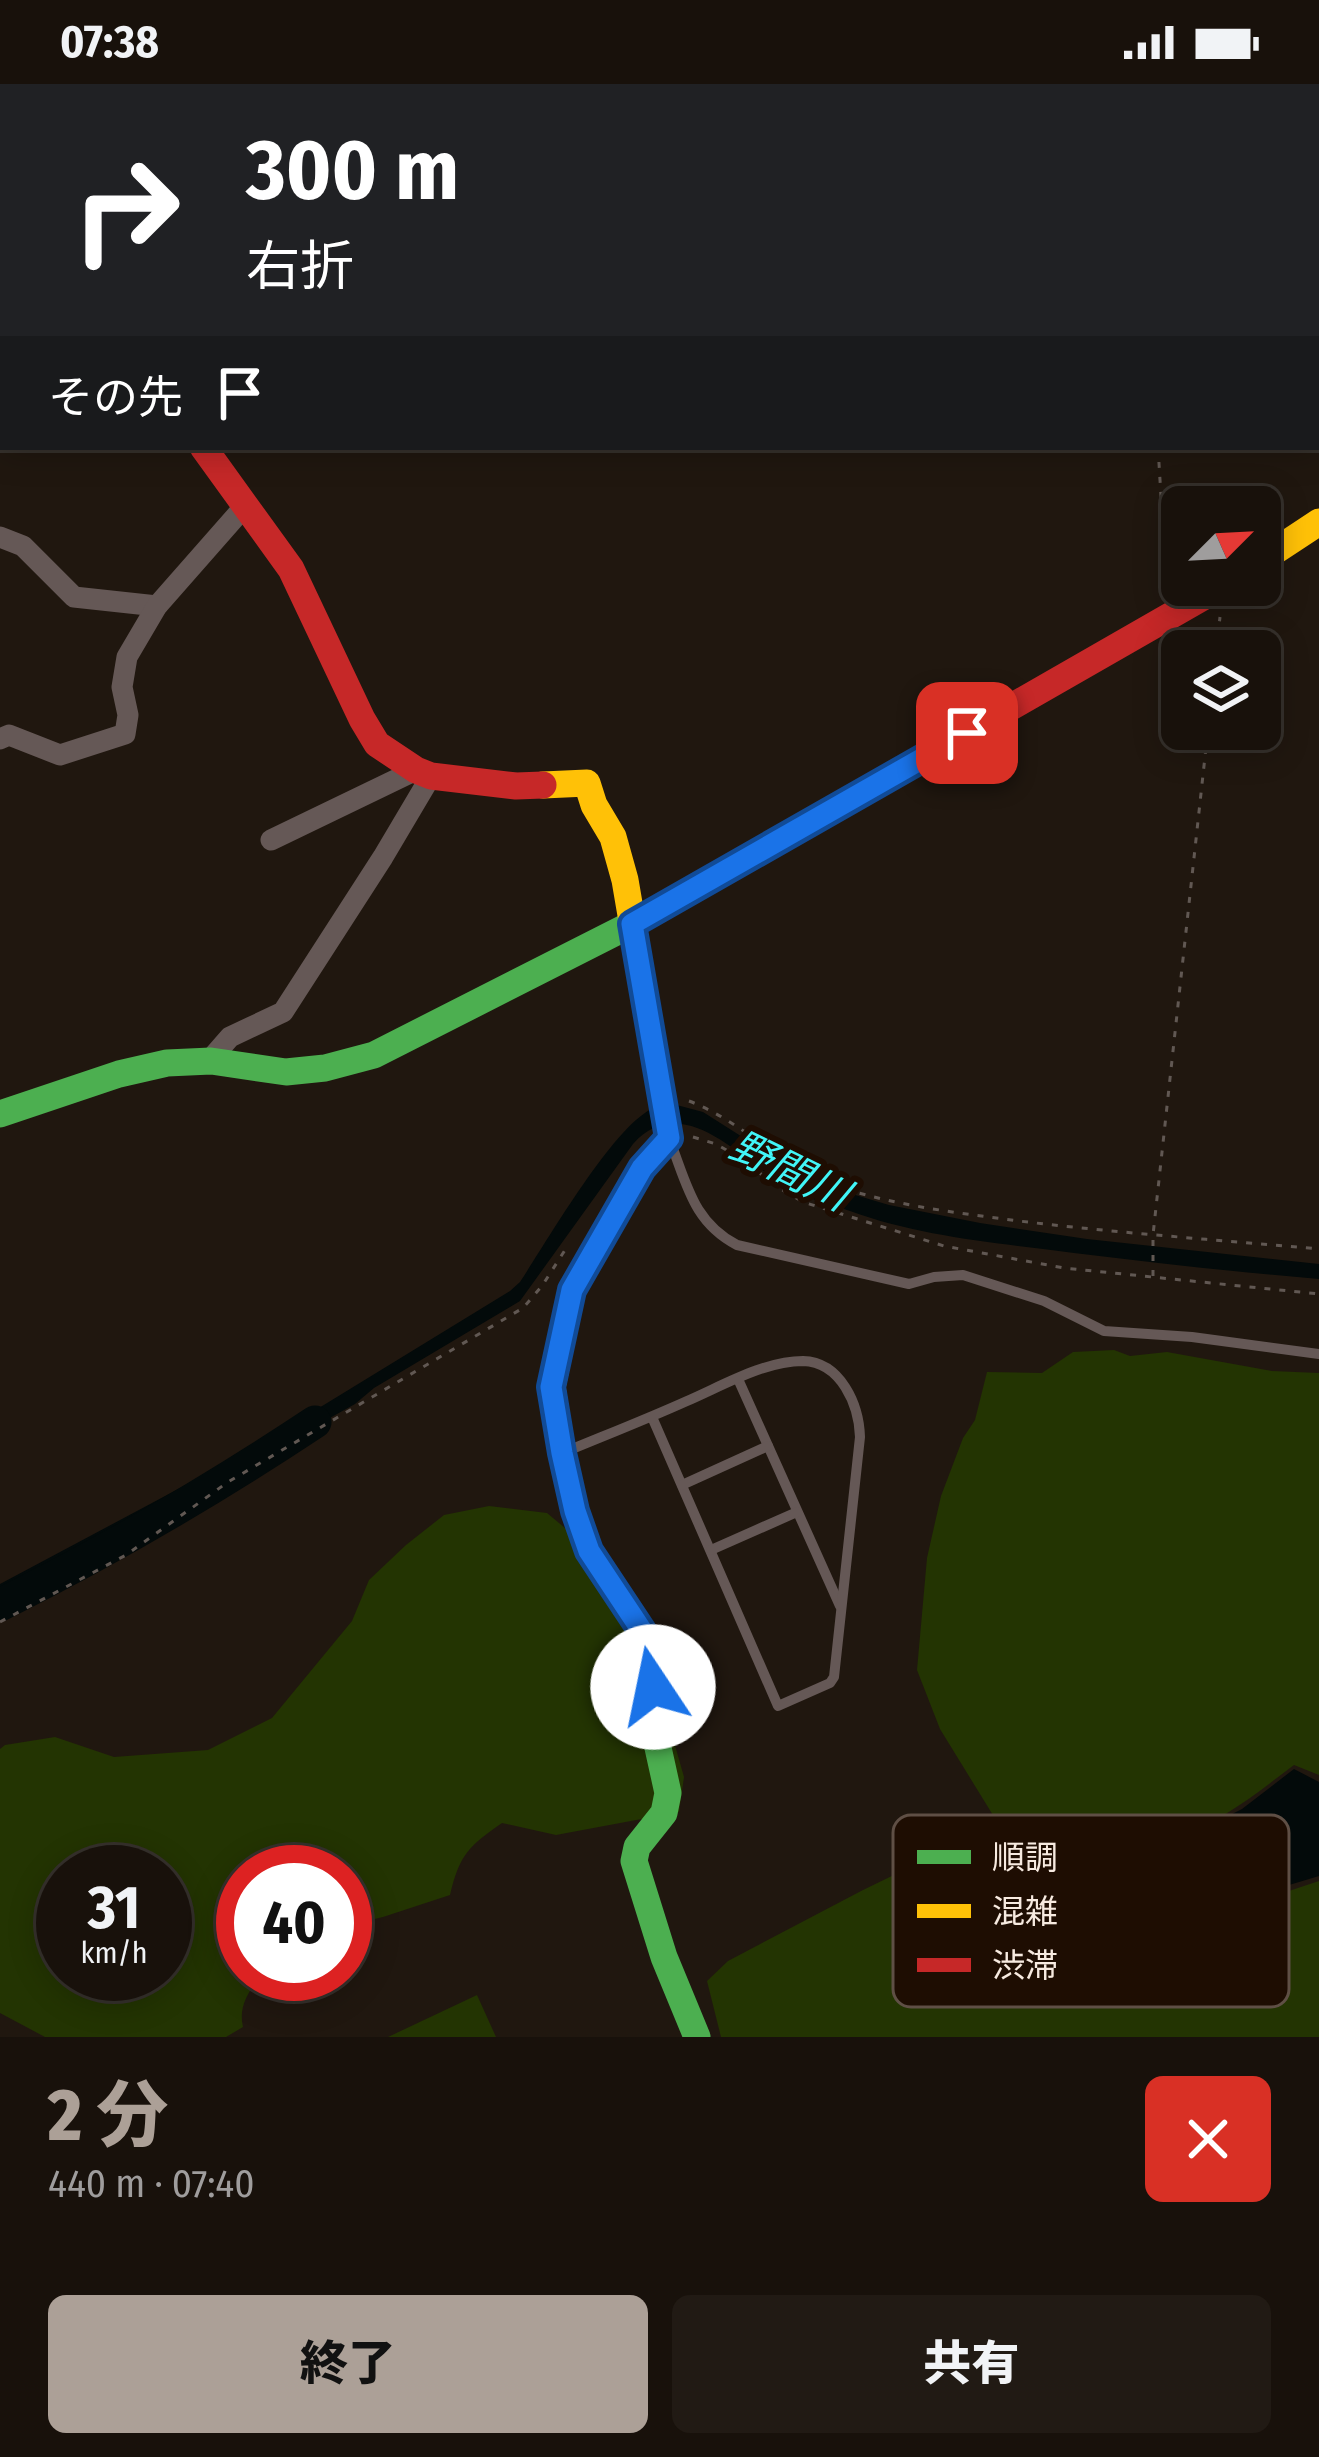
<!DOCTYPE html>
<html lang="ja">
<head>
<meta charset="utf-8">
<style>
  :root { --surface:#18110b; --page:#211a14; --text:#f1f3f6; --muted:#9f9d9d; --line:#36312c; --accent:#aca097 }
  body { margin:0; font-family:"Fira Sans Condensed","Noto Sans JP",sans-serif; background:var(--page); color:var(--text); height:100vh; display:flex; flex-direction:column; font-size:45px; white-space:nowrap }
  * { box-sizing:border-box; margin:0 }
  p { font-size:39px; color:var(--muted) }
  .icon { flex:none; width:66px; height:66px; fill:none; stroke:currentColor; stroke-width:2; stroke-linecap:round; stroke-linejoin:round }
  .map { position:relative; height:1953px; overflow:hidden }
  .side { display:flex; flex-direction:column; background:var(--surface); flex:1 }
  .side>* { flex:none }
  .guide { position:absolute; left:0px; top:0px; width:1320px; height:366px; box-shadow:0 6px 30px #0003,0 0 0 3px var(--line); background:#202124; color:#fff; overflow:hidden }
  .needle { width:78px; rotate:66deg }
  .tools { position:absolute; left:1161px; top:402px; display:grid; gap:24px }
  .tools a { display:grid; place-items:center; width:120px; height:120px; border-radius:18px; background:var(--surface); box-shadow:0 6px 30px #0003,0 0 0 3px var(--line); font-size:60px }
  .speed { position:absolute; left:36px; top:1761px; display:flex; gap:24px; font-size:60px; font-weight:700; text-align:center }
  .speed>* { display:grid; place-content:center; width:156px; height:156px; border-radius:50%; background:var(--surface); box-shadow:0 6px 30px #0003,0 0 0 3px var(--line); line-height:1 }
  .speed small { font-size:30px; font-weight:400 }
  .speed .limit { border:18px solid #d22; background:#fff; color:#111 }
  .pin { position:absolute; display:grid; place-items:center; width:102px; height:102px; color:#fff; margin:-51px; border-radius:24px; box-shadow:0 6px 18px #0006 }
  .me { position:absolute; width:132px; margin:-66px; rotate:349deg; stroke-linejoin:round; filter:drop-shadow(0 0 9px #0008) }
  .turn { display:flex; align-items:center; gap:42px; height:252px; padding:0 48px; font-size:54px }
  .turn .icon { width:156px; height:156px; stroke-width:2.5 }
  .turn b { display:block; font-size:84px; line-height:102px }
  .then { display:flex; align-items:center; height:114px; padding:0 48px; background:#0003; gap:24px; font-size:45px }
  .round { display:grid; place-items:center; flex:none; width:126px; height:126px; border-radius:18px; background:var(--page) }
  .headline { display:flex; align-items:center; justify-content:space-between; height:204px; padding:0 48px }
  h1 { font-size:72px; font-weight:800; line-height:90px; color:var(--accent) }
  .action { display:flex; gap:24px; margin-top:auto; padding:24px 48px }
  .action a { flex:1; height:138px; border-radius:18px; background:var(--accent); color:#111; font-size:48px; font-weight:800; line-height:138px; text-align:center }
  .action a+a { background:var(--page); color:var(--text) }
  .status { display:flex; justify-content:space-between; align-items:center; height:84px; padding:0 60px; background:var(--surface); direction:ltr }
  .status svg { height:33px; fill:currentColor }
  .map>svg:first-child { display:block }
  .green { fill:#233402; fill-rule:evenodd }
  .water { fill:#030a0a }
  .lines { fill:none; stroke-linecap:round; stroke-linejoin:round }
  .river { stroke:#030a0a; stroke-width:33 }
  .path { stroke:#615853; stroke-width:3; stroke-dasharray:6 9; stroke-linecap:butt }
  .lane { stroke:#655856; stroke-width:10 }
  .street { stroke:#655856; stroke-width:21 }
  .fast { stroke:#4caf50; stroke-width:27 }
  .slow { stroke:#ffc107; stroke-width:27 }
  .jam { stroke:#c62828; stroke-width:27 }
  .route-casing { stroke:#114b97; stroke-width:30 }
  .route { stroke:#1a73e8; stroke-width:21 }
  .labels { text-anchor:middle; stroke-width:12; stroke-linejoin:round; paint-order:stroke }
  .water-label { font-size:42px; font-style:italic; fill:#41f5f7; stroke:#1e0d02 }
  .key { fill:#1e0d02; stroke:#5f4f45; stroke-width:3 }
  .key-label { font-size:33px; fill:#f7eae0 }
</style>
</head>
<body>
<div class="status"><b>07:38</b><svg viewBox="0 0 49 12"><path d="M0 12V9h3v3zM5 12V6h3v6zM10 12V3h3v9zM15 12V0h3v12zM26 1h20v11H26zM47 4h2v5h-2z"/></svg></div>
<div class="map">
<svg width="1319" height="1953" viewBox="0 0 1319 1953">
  <rect width="100%" height="100%" fill="#20170f"/>
  <g class="green">
    <path d="M 1114,1266 L 1130,1272 L 1167,1268 L 1272,1287 L 1319,1289 L 1319,1691 L 1294,1681 C 1258,1708 1222,1738 1178,1752 C 1150,1760 1121,1763 1093,1775 L 1091,1798 L 1103,1821 L 1207,1830 L 1237,1824 L 1319,1797 L 1319,1953 L 721,1953 L 707,1897 L 728,1877 L 863,1806 L 933,1772 L 1015,1767 L 940,1645 L 917,1586 L 927,1474 L 941,1412 L 963,1354 L 975,1336 L 987,1288 L 1042,1289 L 1073,1268 Z"/>
    <path d="M 489,1422 L 547,1429 L 595,1469 L 676,1583 L 666,1630 L 684,1693 L 679,1728 L 556,1751 L 502,1739 C 468,1763 460,1770 450,1811 L 383,1833 L 345,1842 L 345,1788 L 243,1788 L 243,1890 L 262,1890 C 249,1907 238,1922 243,1943 L 226,1953 L 45,1953 L 0,1929 L 0,1665 L 5,1661 L 55,1653 L 114,1673 L 208,1666 L 272,1634 L 352,1537 L 369,1496 L 406,1461 L 444,1431 ZM 63,1788 L 165,1788 L 165,1890 L 63,1890 Z"/>
    <polygon points="477,1911 496,1953 388,1953"/>
  </g>
  <g class="water">
    <path d="M 673,1020 L 703,1028 L 815,1099 L 889,1121 L 980,1139 L 1087,1155 L 1319,1180 L 1319,1195 C 1237,1188 1155,1179 1074,1169 C 999,1159 921,1153 850,1127 C 830,1120 808,1115 790,1105 C 746,1081 684,1003 633,1060 L 520,1217 L 374,1304 L 355,1320 L 0,1518 L 0,1500 L 242,1371 L 510,1207 L 520,1198 C 546,1159 615,1039 654,1024 C 660,1021 667,1021 673,1020 Z"/>
    <polygon points="1294,1685 1319,1698 1319,1792 1206,1826 1105,1817 1096,1797 1097,1777 1141,1763 1185,1754 1242,1725"/>
  </g>
  <g class="lines">
    <path class="river" d="M 0,1521 C 108,1467 214,1405 315,1338"/>
    <g class="path">
      <polyline points="1158,363 1162,429 1182,459"/>
      <polyline points="1216,567 1220,533"/>
      <path d="M 689,1017 C 744,1038 784,1085 839,1103 C 897,1122 959,1129 1019,1137 C 1118,1149 1219,1156 1319,1165"/>
      <polyline points="693,1053 716,1060 742,1075 776,1102 803,1118 944,1162 1064,1184 1319,1210"/>
      <polyline points="1153,1192 1153,1151 1208,645"/>
      <polyline points="0,1538 126,1471 228,1398 523,1224 542,1202 565,1166"/>
    </g>
    <g class="lane">
      <path d="M 670,1057 C 687,1100 693,1138 737,1161 L 909,1200 L 934,1193 L 963,1191 L 1044,1217 L 1104,1247 L 1192,1253 L 1319,1270"/>
      <polyline points="738,1295 840,1522"/>
      <path d="M 565,1368 C 606,1351 647,1335 687,1317 C 722,1302 764,1277 803,1277 C 841,1278 859,1321 860,1353 L 834,1593 L 830,1599 L 778,1622 L 652,1333"/>
      <polyline points="682,1401 768,1362"/>
      <polyline points="711,1466 797,1428"/>
    </g>
    <g class="street">
      <polyline points="292,0 292,3"/>
      <polyline points="883,0 883,3"/>
      <polyline points="1317,36 1319,36"/>
      <polyline points="0,171 3,173"/>
      <polyline points="0,213 3,214"/>
      <polyline points="0,453 23,462 74,513 157,522"/>
      <polyline points="0,655 9,651 60,671 125,650 128,631 122,603 127,573 157,522 244,423"/>
      <polyline points="271,756 416,686"/>
      <polyline points="209,977 230,953 283,928 383,773 431,692"/>
    </g>
    <g class="fast">
      <polyline points="0,1030 119,990 167,979 211,977 286,988 325,984 374,971 632,840 779,756"/>
      <polyline points="646,1553 655,1570 651,1632 668,1709 664,1729 637,1763 634,1777 664,1873 697,1953"/>
    </g>
    <g class="slow">
      <polyline points="1260,477 1319,438"/>
      <polyline points="543,701 587,699 594,721 613,753 625,796 669,1054 642,1084 572,1206 552,1303 562,1369 575,1428 589,1467 646,1553"/>
    </g>
    <g class="jam">
      <polyline points="203,363 291,485 362,635 377,660 416,686 431,692 516,702 543,701"/>
      <polyline points="779,756 1224,501"/>
    </g>
  </g>
  <g class="lines">
    <defs>
      <polyline id="route" points="653,1603 656,1579 652,1562 589,1467 575,1427 562,1369 551,1303 572,1206 642,1084 669,1054 632,840 967,649"/>
    </defs>
    <use href="#route" class="route-casing"/>
    <use href="#route" class="route"/>
  </g>
  <g class="labels">
    <g class="water-label">
      <text transform="translate(790 1086) rotate(26)" y="15">野間川</text>
    </g>
  </g>
  <rect x="893" y="1731" width="396" height="192" rx="18" class="key"/>
  <rect x="917" y="1766" width="54" height="14" fill="#4caf50"/>
  <rect x="917" y="1820" width="54" height="14" fill="#ffc107"/>
  <rect x="917" y="1874" width="54" height="14" fill="#c62828"/>
  <g class="key-label">
    <text x="992" y="1785">順調</text>
    <text x="992" y="1839">混雑</text>
    <text x="992" y="1893">渋滞</text>
  </g>
</svg>
<div class="tools">
<a><svg class="needle" viewBox="-14 -14 28 28"><path d="M0-13l5 13h-10z" fill="#e53935"/><path d="M0 13l5-13h-10z" fill="#9f9d9d"/></svg></a>
<a><svg class="icon" aria-label="layers" viewBox="0 0 24 24"><path d="M12 4l9 5-9 5-9-5zM3 14l9 5 9-5"/></svg></a>
</div>
<div class="speed"><div>31<small>km/h</small></div><div class="limit">40</div></div>
<div class="pin" style="left:967px;top:649px;background:#d93025"><svg class="icon" aria-label="arrive" viewBox="0 0 24 24"><path d="M6 21V4h12l-3 4 3 4H6"/></svg></div>
<svg class="me" style="left:653px;top:1603px" viewBox="-20 -20 40 40"><circle r="19" fill="#fff"/><path d="M0-13L10 11 0 6-10 11z" fill="#1a73e8"/></svg>
<div class="guide">
<div class="turn"><svg class="icon" aria-label="right" viewBox="0 0 24 24"><path d="M7 20v-9h11M14 6l5 5-5 5"/></svg><div><b>300 m</b>右折</div></div>
<div class="then">その先<svg class="icon" aria-label="arrive" viewBox="0 0 24 24"><path d="M6 21V4h12l-3 4 3 4H6"/></svg></div>
</div>
</div>
<section class="side">
<div class="headline"><div><h1>2 分</h1><p>440 m · 07:40</p></div><a class="round" style="background:#d93025;color:#fff"><svg class="icon" aria-label="close" viewBox="0 0 24 24"><path d="M6 6l12 12M18 6L6 18"/></svg></a></div>
<div class="action"><a>終了</a><a>共有</a></div>
</section>
</body>
</html>
